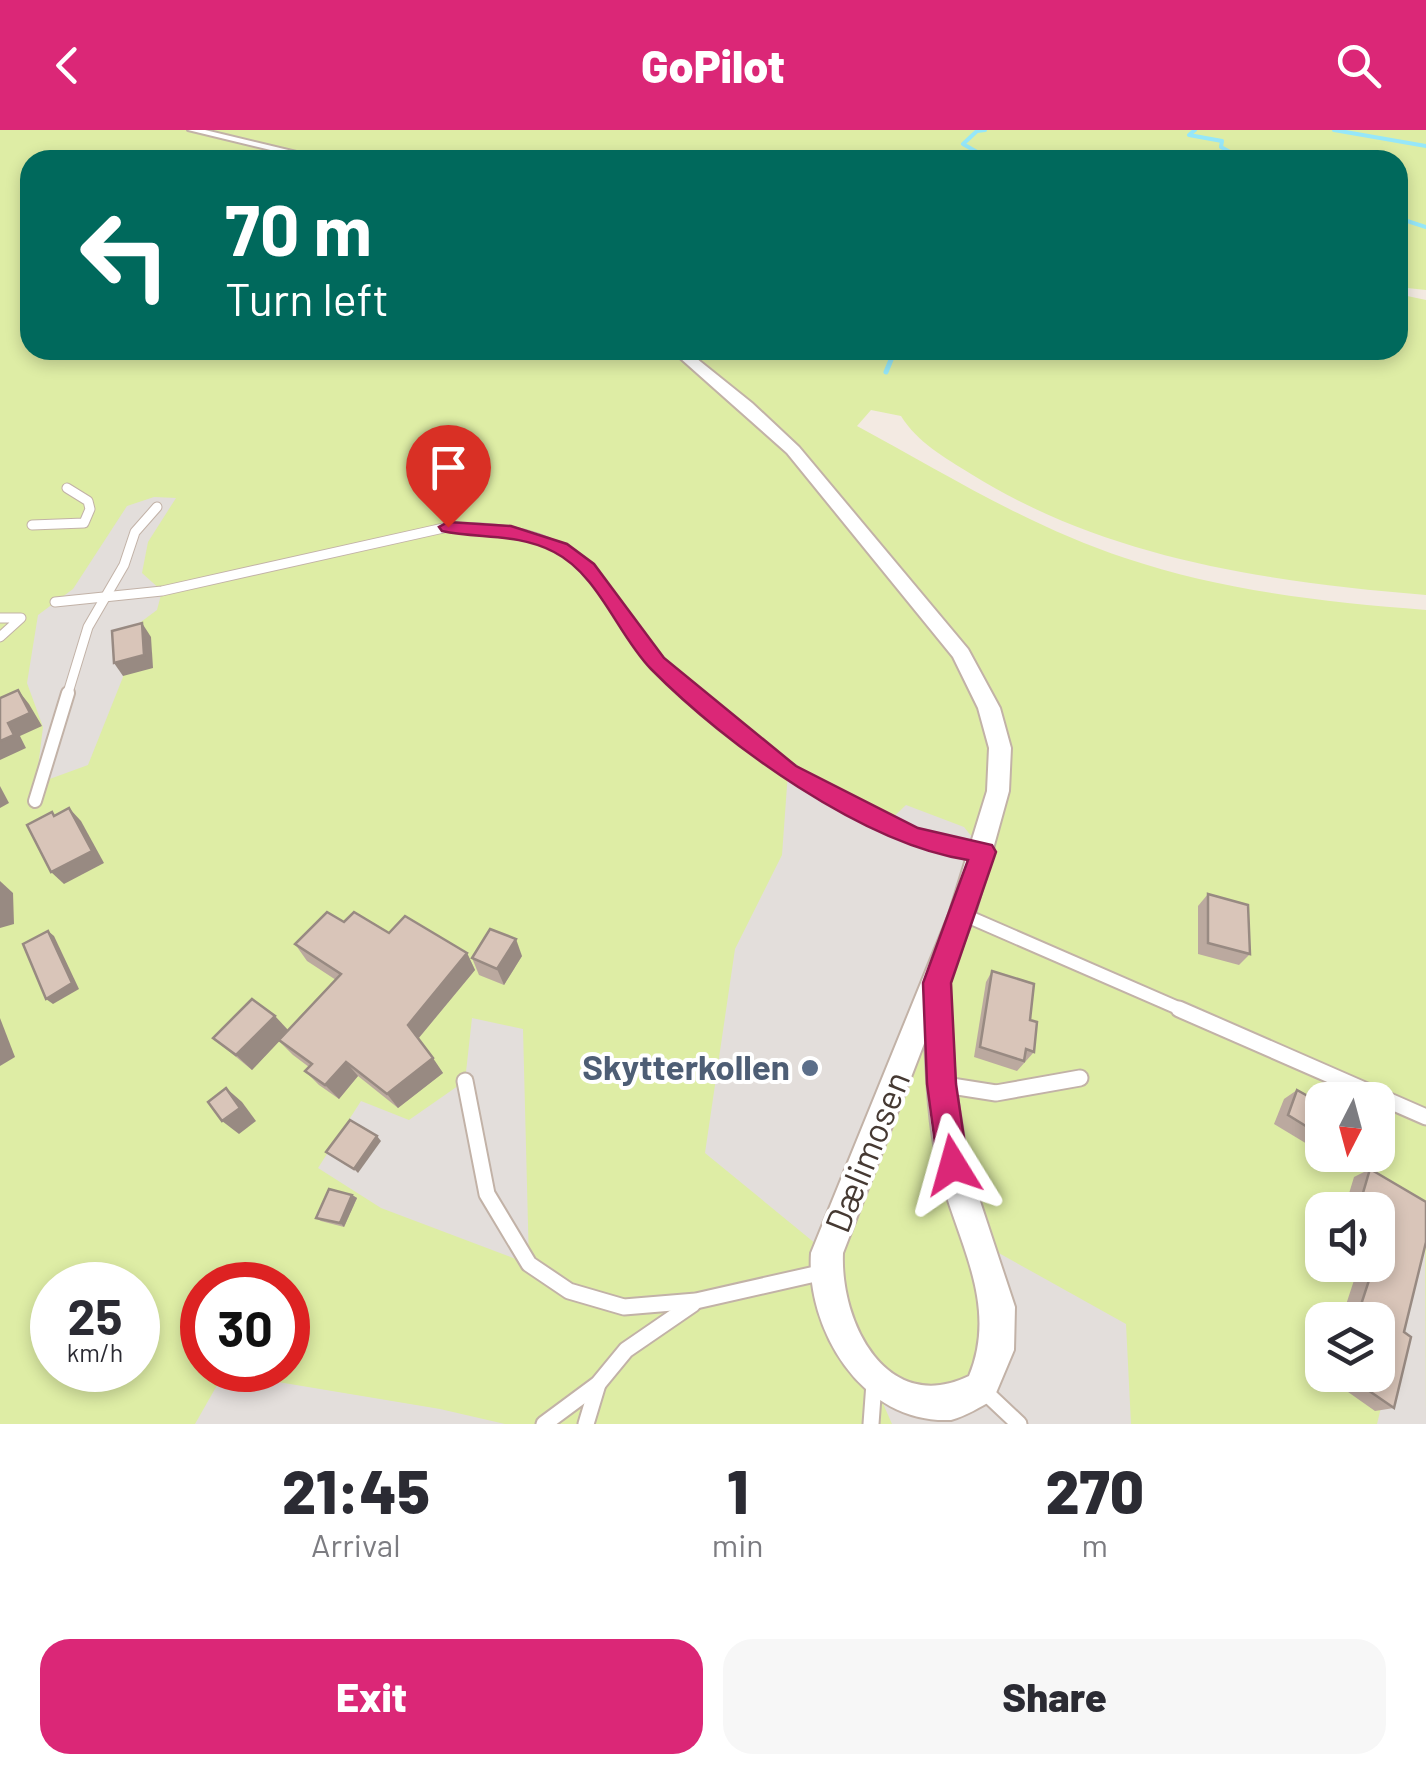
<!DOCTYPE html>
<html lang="en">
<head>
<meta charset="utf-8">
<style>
  :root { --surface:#fff; --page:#f7f7f7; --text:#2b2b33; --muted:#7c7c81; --accent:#db2777 }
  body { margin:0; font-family:Barlow,sans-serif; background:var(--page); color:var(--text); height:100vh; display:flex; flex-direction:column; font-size:38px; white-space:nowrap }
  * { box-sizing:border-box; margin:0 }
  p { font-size:32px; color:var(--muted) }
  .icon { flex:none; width:55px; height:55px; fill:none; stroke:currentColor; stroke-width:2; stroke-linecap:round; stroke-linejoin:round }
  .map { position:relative; height:1294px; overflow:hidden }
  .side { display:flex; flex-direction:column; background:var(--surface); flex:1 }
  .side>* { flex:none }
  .banner { position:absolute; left:20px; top:20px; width:1388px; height:210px; border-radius:30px; box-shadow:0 5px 15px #0003; background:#00695c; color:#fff; overflow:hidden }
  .needle { width:65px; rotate:186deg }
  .controls { position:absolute; left:1305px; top:952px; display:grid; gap:20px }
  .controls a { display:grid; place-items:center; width:90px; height:90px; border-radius:20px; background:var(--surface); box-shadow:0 5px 15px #0003; font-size:50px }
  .speed { position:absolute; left:30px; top:1132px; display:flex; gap:20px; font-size:50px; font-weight:700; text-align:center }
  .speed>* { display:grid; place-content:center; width:130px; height:130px; border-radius:50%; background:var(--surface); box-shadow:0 5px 15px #0003; line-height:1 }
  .speed small { font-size:25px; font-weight:400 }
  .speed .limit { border:15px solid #d22; background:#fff; color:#111 }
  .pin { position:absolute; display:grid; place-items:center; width:85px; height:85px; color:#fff; margin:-102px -42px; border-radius:50% 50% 50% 0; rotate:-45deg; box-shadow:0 0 10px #0007 }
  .pin .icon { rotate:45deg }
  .me { position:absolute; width:110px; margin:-55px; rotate:352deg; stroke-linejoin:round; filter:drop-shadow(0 0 8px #0008) }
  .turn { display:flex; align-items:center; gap:35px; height:210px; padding:0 40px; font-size:45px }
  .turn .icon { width:130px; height:130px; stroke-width:2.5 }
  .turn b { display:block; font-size:70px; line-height:85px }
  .eta { display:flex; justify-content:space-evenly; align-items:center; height:170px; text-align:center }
  .eta b { font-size:60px; font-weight:800; line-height:70px }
  .action { display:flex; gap:20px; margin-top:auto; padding:20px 40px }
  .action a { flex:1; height:115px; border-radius:30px; background:var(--accent); color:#fff; font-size:40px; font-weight:800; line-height:115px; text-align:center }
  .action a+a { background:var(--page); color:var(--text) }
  header { display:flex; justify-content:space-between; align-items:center; height:130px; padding:0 40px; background:var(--accent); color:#fff; font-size:45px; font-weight:800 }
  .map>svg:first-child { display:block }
  .green { fill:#deeda5; fill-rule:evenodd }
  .parking { fill:#e3dedb }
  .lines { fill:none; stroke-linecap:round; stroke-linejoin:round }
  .stream-far1 { stroke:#96e7f9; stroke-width:4 }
  .stream { stroke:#96e7f9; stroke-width:5 }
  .service-far2-casing { stroke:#c2b2a7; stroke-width:11 }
  .service-far1-casing { stroke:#c2b2a7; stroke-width:16 }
  .service-casing { stroke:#c2b2a7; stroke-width:19 }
  .minor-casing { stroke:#c2b2a7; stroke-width:4 }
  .service-far2 { stroke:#fff; stroke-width:9 }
  .service-far1 { stroke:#fff; stroke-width:12 }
  .service { stroke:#fff; stroke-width:15 }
  .minor { fill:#fff; fill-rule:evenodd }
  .wall { fill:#bba99f }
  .shaded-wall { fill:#988a82 }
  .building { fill:#d9c5b9; stroke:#988a82; stroke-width:2.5 }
  .route { fill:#db2777; stroke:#8e194d; stroke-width:2.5 }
  .service-dot { fill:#5c6f8a; stroke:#fff; stroke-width:4 }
  .labels { text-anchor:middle; stroke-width:8; stroke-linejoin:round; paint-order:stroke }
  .near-service-label { font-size:35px; font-weight:bold; fill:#4e5e75; stroke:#fff; text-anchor:end }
  .near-street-label { font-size:35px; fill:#453932; stroke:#fff }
</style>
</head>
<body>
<header><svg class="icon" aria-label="back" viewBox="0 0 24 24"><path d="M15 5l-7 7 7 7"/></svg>GoPilot<svg class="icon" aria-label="search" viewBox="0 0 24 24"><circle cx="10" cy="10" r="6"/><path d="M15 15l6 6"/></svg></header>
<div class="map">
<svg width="1426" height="1294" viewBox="0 0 1426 1294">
  <rect width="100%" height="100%" fill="#f3eae2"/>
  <path class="green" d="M 0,0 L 1426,0 L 1426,160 L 1398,157 L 1398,30 L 30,30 L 30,220 L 1398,220 L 1398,164 L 1426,170 L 1426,465 C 1269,452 1107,429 971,344 C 944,327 918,313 901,286 L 871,280 L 857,296 C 944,343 1030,397 1125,428 C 1223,461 1323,472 1426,480 L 1426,1294 L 0,1294 ZM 1322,970 L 1378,970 L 1378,1025 L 1322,1025 ZM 1322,1080 L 1378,1080 L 1378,1135 L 1322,1135 ZM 52,1155 L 138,1155 L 138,1240 L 52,1240 ZM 202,1155 L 288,1155 L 288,1240 L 202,1240 ZM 1322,1190 L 1378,1190 L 1378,1245 L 1322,1245 Z"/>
  <g class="parking">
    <polygon points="154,367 176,368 148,412 142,443 162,461 157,480 122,506 123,547 88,635 36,654 43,597 27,553 38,485 73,459 127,376"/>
    <polygon points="788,642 885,695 906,675 964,697 984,722 827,1123 705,1023 735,819 782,725"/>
    <polygon points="472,888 523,899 529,1134 381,1078 318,1038 361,971 409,990 465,951"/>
    <polygon points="1425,1097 1426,1294 1377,1294"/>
    <polygon points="979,1112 1126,1194 1131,1294 892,1294 874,1253 981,1258"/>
    <polygon points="224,1243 440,1279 505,1294 195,1294"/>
  </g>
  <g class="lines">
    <g class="stream-far1">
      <polyline points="985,0 977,1 963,14 991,30"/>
      <polyline points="1195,0 1189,5 1222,11 1221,17 1244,30"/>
      <polyline points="1334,0 1426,16"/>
      <polyline points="1398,88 1426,97"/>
    </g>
    <polyline class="stream" points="886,242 895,220"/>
    <defs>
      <g id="service-far2">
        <polyline points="32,395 84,393 90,379 88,371 67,358"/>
        <path d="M 55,472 L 162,461 L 448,397 C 586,397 578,440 655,530 C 666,544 683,554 696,566"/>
        <polyline points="0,488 21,488 0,507"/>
        <polyline points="67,566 88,497 124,435 135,402 157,377"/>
      </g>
      <g id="service-far1">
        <path d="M 693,563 C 783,638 863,705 983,722"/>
        <polyline points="35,671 68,563"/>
        <polyline points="962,784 1185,881"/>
      </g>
      <g id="service">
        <polyline points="1179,879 1426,987"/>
        <polyline points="465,951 487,1064 529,1134 569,1161 624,1177 696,1171 824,1142"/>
        <polyline points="945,955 996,963 1080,948"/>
        <polyline points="984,1261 1019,1294"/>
        <polyline points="544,1294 598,1254 626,1220 693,1174"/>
        <polyline points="586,1294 598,1254"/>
        <polyline points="871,1294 874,1253"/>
      </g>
      <g id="minor">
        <polygon points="188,0 205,0 330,30 312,30"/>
        <path d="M 671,220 L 686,220 L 752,273 L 799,317 L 968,519 L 1000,578 L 1011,618 L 1009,661 L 975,784 L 949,850 L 955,953 L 968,1035 L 1015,1177 L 1014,1220 L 993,1270 C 980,1277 966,1286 951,1290 C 860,1294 806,1197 811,1123 L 949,784 L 987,661 L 989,618 L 978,578 L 953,527 L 787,323 ZM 925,911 C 927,952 929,995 938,1035 C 954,1107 1000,1172 969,1246 C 887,1286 840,1193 843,1123 Z"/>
      </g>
    </defs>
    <use href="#service-far2" class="service-far2-casing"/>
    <use href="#service-far1" class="service-far1-casing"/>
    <use href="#service" class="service-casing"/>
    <use href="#minor" class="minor-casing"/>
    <use href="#service-far2" class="service-far2"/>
    <use href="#service-far1" class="service-far1"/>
    <use href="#service" class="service"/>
    <use href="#minor" class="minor"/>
  </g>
  <g class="wall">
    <polygon points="1208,764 1250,824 1239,835 1198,824 1198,776"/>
    <polygon points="344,792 467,823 475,840 418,909 443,943 398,978 358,946 339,969 319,955 305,941 309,937 293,925 279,911 252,940 213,908 288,900 336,850 307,831 295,814"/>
    <polygon points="522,826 504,855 479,845 472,828"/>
    <polygon points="992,841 1030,890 1034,922 1017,941 974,927 986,852"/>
    <polygon points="1297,960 1322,974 1322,1023 1274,994 1284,969"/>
    <polygon points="1370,1039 1404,1202 1394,1278 1375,1281 1324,1245 1378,1245 1378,1190 1341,1190 1359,1135 1378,1135 1378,1080 1344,1080 1354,1047"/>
    <polygon points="352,1065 357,1068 344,1097 321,1091 316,1088"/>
  </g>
  <g class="shaded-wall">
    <polygon points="142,493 151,507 153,538 123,546 114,533"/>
    <polygon points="18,560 29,574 42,596 20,606 26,618 0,630 0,611 8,593"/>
    <polygon points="0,656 9,673 0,678"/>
    <polygon points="69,678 81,691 104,733 64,754 51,742"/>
    <polygon points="0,751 13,763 14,794 0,798"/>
    <polygon points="48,801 54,806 79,859 53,874 46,869"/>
    <polygon points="516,809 522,826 504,855 497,839"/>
    <polygon points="467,823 475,840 417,910 408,895"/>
    <polygon points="275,886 289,901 252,940 236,925"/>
    <polygon points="0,888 15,927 0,936"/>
    <polygon points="433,928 443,943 398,978 387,964"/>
    <polygon points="346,932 358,946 339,969 325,955"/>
    <polygon points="226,958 242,972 256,991 239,1004 222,991"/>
    <polygon points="377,1006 381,1011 358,1043 354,1039"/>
    <polygon points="352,1065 357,1068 344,1097 340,1093"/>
  </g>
  <g class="building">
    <polygon points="142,493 144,525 114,533 112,501"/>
    <polygon points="18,560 30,583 8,593 14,605 0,611 0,568"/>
    <polygon points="69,678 92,721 51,742 27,695 52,682 54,686"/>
    <polygon points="1208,764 1248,775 1250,824 1208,813"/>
    <polygon points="327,782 344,792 354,782 389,803 405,786 467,823 408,895 433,928 387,964 346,932 325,955 305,941 312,934 279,910 341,844 295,814"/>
    <polygon points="490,799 516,809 497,839 472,828"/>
    <polygon points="48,801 72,853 46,869 23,814"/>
    <polygon points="992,841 1034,854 1030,890 1037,892 1034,922 1026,919 1024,931 980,917"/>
    <polygon points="252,869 275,886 236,925 213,908"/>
    <polygon points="226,958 240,978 222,991 208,972"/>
    <polygon points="1297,960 1322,974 1322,1006 1288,985"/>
    <polygon points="350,990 377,1006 354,1039 326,1022"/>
    <polygon points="1370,1039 1426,1072 1426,1112 1404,1202 1411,1207 1394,1278 1346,1245 1378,1245 1378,1190 1356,1190 1374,1135 1378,1135 1378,1080 1358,1080"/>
    <polygon points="329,1059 352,1065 340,1093 316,1088"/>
  </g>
  <path class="route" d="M 448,392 L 511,396 L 567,414 L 594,434 L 664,528 L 796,636 L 918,698 L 992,715 L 996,722 L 951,853 L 956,954 L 968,1035 L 964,1046 L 953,1050 L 942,1046 L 938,1035 L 927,954 L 923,853 L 968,730 C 863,714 726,615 651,539 C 617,504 599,445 554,422 C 518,403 480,409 442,401 L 439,397 Z"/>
  <circle class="service-dot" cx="810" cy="938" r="10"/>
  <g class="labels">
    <g class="near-service-label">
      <text x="790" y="950">Skytterkollen</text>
    </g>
    <g class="near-street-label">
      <text transform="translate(868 1022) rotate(-68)" y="12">Dælimosen</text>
    </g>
  </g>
</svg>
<div class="controls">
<a><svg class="needle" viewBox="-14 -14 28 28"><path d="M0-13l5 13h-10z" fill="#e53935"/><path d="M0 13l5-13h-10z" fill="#7c7c81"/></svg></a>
<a><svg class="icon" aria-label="sound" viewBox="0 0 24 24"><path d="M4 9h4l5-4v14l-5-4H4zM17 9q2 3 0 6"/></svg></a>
<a><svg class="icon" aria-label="layers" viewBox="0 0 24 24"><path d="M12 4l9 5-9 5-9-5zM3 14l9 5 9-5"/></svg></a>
</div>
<div class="speed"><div>25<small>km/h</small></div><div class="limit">30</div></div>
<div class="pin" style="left:448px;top:397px;background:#d93025"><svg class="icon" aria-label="arrive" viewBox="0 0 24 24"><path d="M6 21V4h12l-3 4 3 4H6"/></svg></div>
<svg class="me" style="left:953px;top:1035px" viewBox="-20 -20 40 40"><path d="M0-17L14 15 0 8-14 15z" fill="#db2777" stroke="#fff" stroke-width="4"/></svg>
<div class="banner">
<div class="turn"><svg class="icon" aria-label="left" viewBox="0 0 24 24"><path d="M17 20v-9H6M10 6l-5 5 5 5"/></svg><div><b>70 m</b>Turn left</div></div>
</div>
</div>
<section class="side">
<div class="eta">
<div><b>21:45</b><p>Arrival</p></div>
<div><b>1</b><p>min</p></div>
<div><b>270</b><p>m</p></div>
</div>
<div class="action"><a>Exit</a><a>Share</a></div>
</section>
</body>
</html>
